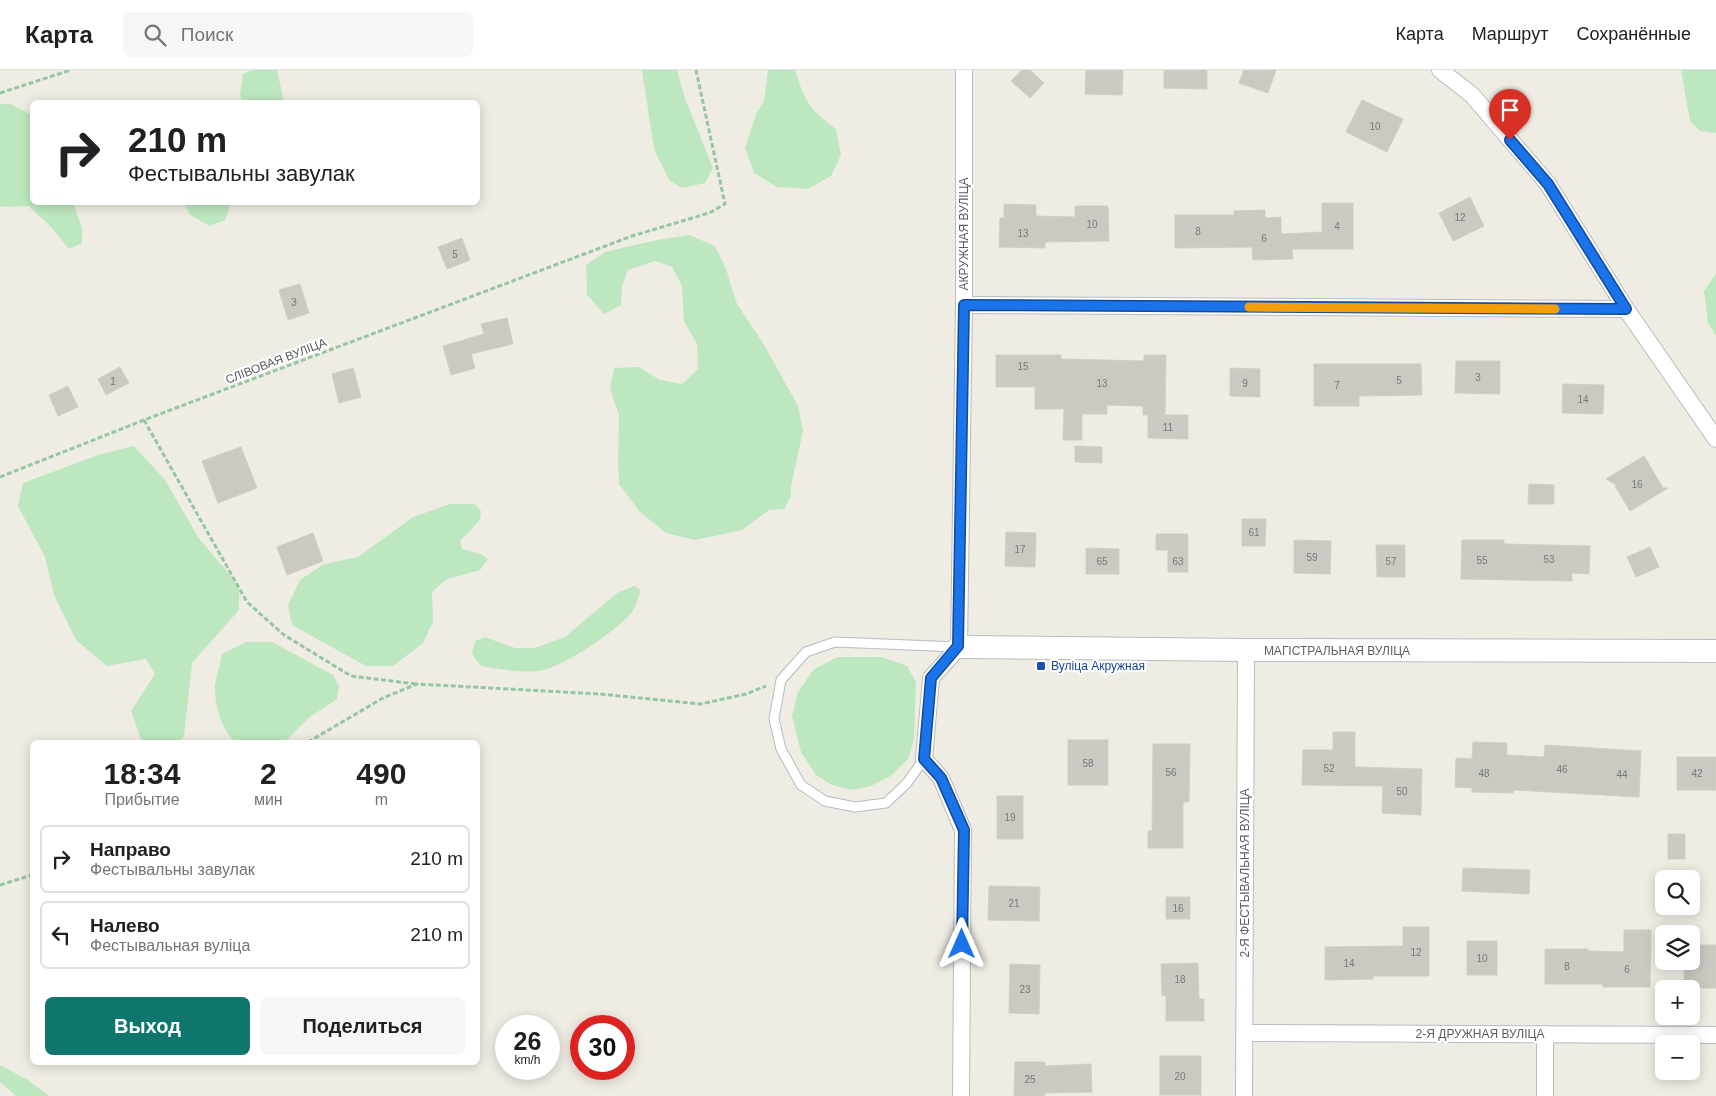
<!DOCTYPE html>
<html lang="ru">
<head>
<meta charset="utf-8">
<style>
  :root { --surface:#fff; --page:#f6f6f6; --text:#202124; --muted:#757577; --line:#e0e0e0; --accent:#0f766e }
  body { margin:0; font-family:Arial,sans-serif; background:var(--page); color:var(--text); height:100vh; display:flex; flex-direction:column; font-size:19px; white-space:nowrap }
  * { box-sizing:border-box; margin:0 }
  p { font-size:16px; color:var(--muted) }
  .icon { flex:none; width:28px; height:28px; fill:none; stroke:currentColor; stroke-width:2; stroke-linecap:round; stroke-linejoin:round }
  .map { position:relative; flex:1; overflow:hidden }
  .sheet { position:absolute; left:30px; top:670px; width:450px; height:325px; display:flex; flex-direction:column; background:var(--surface); border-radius:8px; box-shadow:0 2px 12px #0003 }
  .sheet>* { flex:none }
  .guide { position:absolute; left:30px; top:30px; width:450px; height:105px; border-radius:8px; box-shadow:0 2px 12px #0003; background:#fff; color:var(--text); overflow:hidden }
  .buttons { position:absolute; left:1655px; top:800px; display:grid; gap:10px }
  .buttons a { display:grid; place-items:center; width:45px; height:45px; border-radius:8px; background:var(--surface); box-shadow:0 2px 12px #0003; font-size:25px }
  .speed { position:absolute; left:495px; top:945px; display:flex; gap:10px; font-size:25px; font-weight:700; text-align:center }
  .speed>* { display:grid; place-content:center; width:65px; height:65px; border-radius:50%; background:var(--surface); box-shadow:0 2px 12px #0003; line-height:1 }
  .speed small { font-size:12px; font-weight:400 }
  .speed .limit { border:8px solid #d22; background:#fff; color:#111 }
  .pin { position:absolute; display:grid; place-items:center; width:42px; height:42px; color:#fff; margin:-51px -21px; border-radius:50% 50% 50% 0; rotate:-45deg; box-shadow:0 0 5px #0007 }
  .pin .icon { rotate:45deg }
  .me { position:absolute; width:55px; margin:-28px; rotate:0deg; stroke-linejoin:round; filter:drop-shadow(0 0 4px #0008) }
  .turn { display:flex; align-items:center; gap:18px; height:105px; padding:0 15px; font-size:22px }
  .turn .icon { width:65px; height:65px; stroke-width:2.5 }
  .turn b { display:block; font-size:35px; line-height:42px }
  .eta { display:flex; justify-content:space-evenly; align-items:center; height:85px; text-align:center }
  .eta b { font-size:30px; font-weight:800; line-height:35px }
  .cta { display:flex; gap:10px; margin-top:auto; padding:10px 15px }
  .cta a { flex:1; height:58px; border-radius:8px; background:var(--accent); color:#fff; font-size:20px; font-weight:800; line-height:58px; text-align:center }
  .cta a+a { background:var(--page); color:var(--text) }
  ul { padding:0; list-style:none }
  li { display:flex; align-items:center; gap:15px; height:68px; margin:0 10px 8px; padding:0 5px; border:2px solid var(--line); border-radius:8px }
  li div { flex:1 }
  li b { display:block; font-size:19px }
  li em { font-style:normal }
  header { display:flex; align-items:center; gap:30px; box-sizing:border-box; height:70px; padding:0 25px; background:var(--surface); border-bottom:1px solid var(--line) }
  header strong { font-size:24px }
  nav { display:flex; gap:28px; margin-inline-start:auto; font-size:18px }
  .search { width:350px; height:45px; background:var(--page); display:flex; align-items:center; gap:12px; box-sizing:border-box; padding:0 18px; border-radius:8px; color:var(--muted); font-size:19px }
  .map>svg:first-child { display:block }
  .green { fill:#bde8bf }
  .building { fill:#cbc9c2; stroke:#d4cec1 }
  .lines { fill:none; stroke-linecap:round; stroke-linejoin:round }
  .lane-casing { stroke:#b8bbc0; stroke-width:11 }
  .street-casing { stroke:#b8bbc0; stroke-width:18 }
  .secondary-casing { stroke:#b8bcc2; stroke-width:24 }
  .path { stroke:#95c6a4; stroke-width:3; stroke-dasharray:5 2.5; stroke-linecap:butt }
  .lane { stroke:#fff; stroke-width:9 }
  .street { stroke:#fff; stroke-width:16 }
  .secondary { stroke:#fff; stroke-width:22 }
  .route-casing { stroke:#114b97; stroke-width:12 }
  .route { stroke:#1a73e8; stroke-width:9 }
  .slow { stroke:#f59e0b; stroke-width:9 }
  .transit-dot { fill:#1a4fb4; stroke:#fff; stroke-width:2 }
  .labels { text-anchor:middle; stroke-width:4.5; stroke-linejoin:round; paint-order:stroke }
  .number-label { font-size:10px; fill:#777a7c }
  .street-label { font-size:12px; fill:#5b5f64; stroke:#fff }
  .transit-label { font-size:12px; fill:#164399; stroke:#fff; text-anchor:start }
</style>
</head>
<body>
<header>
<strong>Карта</strong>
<div class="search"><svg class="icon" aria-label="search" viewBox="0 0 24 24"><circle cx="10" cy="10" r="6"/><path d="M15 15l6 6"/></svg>Поиск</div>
<nav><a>Карта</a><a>Маршрут</a><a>Сохранённые</a></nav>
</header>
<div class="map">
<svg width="1716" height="1026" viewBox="0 0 1716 1026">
  <rect width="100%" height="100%" fill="#efece3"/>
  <g class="green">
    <polygon points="251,0 277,0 284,32 242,32 240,24 243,4"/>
    <polygon points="642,0 677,0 685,28 713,98 705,113 682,118 669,110 654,79"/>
    <path d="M 768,0 L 795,0 C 805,32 809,39 836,59 L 841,85 L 831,106 L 808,119 L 777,117 L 754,103 L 745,78 L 756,44 L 764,31 Z"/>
    <polygon points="1681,0 1716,0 1716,63 1700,61 1690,51"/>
    <polygon points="0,34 11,34 32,45 32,132 73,133 82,158 82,173 69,179 52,158 29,136 0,137"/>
    <polygon points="184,133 231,133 225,150 210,156 190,145"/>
    <polygon points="689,165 715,176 726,199 737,234 763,273 798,336 803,361 791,416 791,426 784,439 769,440 742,460 695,470 666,463 640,442 619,414 618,392 619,345 610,319 614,298 639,297 660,310 682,314 698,299 697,274 684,251 682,216 672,197 655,191 628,200 622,216 621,235 604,244 587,225 586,195 605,182 657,170"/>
    <polygon points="1716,204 1716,266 1708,253 1704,221"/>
    <polygon points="134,376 165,410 198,467 239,516 239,540 192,593 184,666 181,672 142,672 131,641 155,604 146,589 107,596 76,570 54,525 45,487 18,436 23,413 101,384"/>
    <polygon points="450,434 475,434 481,441 480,450 460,471 462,479 480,484 488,489 480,500 447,509 432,522 433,552 423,573 393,596 366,596 292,555 288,535 300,510 324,494 358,487 413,447"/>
    <path d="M 634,516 L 641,520 C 638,527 636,536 632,542 C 620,559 560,599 539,601 C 520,603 500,599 481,596 L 472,584 L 475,571 L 485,567 L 515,578 L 535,578 L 565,567 L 617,523 Z"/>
    <path d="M 246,572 L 272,572 L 333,605 L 339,616 L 337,629 L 310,647 L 284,672 L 237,672 C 222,665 214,632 215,615 C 217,605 220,594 222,584 Z"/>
    <polygon points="838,587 882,587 907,596 916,612 914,670 908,689 891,706 871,716 853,720 832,715 816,705 801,682 792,646 798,622 814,599"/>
    <polygon points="0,995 28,1010 49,1026 16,1026 0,1012"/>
  </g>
  <g class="building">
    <polygon points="1022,0 1030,0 1044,13 1030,28 1011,11"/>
    <polygon points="1086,0 1123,0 1122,25 1085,24"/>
    <polygon points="1164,0 1207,0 1207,19 1164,18"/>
    <polygon points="1244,0 1276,0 1268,23 1239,13"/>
    <polygon points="1362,30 1403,49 1387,82 1346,62"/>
    <polygon points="1470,127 1484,156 1453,171 1439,143"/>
    <polygon points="1322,133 1353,133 1353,179 1292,179 1293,189 1253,190 1252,177 1175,178 1175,145 1234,145 1234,141 1265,140 1265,148 1281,147 1281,164 1322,162"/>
    <polygon points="1004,134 1036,135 1036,146 1075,147 1075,136 1108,136 1109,171 1045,172 1045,178 999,177 1000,148 1004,148"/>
    <polygon points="462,168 470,190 447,199 438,177"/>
    <polygon points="300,214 309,243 288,250 279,220"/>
    <polygon points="507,248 513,274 471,284 475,298 451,305 443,276 484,264 481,254"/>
    <polygon points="996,285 1061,285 1061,289 1144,291 1144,285 1166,285 1165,345 1188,345 1188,369 1148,368 1148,345 1143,345 1143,336 1107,335 1107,344 1082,344 1082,370 1063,370 1064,339 1035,339 1035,317 996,317"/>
    <polygon points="1456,291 1500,291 1500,324 1455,323"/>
    <polygon points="1314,294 1421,294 1422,325 1359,326 1359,336 1314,336"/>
    <polygon points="120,297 129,313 106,325 98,309"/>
    <polygon points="353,298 361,327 339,333 332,304"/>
    <polygon points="1230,298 1260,299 1260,327 1230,326"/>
    <polygon points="1563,314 1604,315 1603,344 1562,343"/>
    <polygon points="68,316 78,337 58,346 49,325"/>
    <polygon points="1075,376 1102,377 1102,393 1075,392"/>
    <polygon points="241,377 257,418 218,433 202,391"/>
    <polygon points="1644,386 1663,418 1668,418 1630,441 1615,416 1619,417 1606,409"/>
    <polygon points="1529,414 1554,415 1554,434 1528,434"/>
    <polygon points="1242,449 1266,449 1265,476 1242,476"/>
    <polygon points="1006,462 1036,463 1035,497 1005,496"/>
    <polygon points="313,463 323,491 287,505 277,477"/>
    <polygon points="1156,464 1188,464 1188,502 1168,502 1168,480 1156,480"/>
    <polygon points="1294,470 1331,471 1330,504 1294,503"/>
    <polygon points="1462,470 1504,470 1504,474 1590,476 1589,504 1572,503 1572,511 1461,509"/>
    <polygon points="1376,475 1405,475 1405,507 1377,507"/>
    <polygon points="1650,477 1659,497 1636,507 1627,487"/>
    <polygon points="1086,478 1119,479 1119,504 1086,504"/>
    <polygon points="1333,662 1355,662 1355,697 1422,699 1421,745 1382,743 1383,716 1302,715 1303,680 1333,680"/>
    <rect x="1068" y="670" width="40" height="45"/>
    <polygon points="1473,672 1507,673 1507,685 1544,687 1545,675 1641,681 1639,727 1513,720 1513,723 1472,722 1472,718 1455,717 1456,688 1472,689"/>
    <polygon points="1153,674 1190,674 1189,732 1183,732 1183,778 1148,778 1148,761 1152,761"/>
    <rect x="1677" y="687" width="39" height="33"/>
    <rect x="997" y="726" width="26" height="43"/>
    <rect x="1668" y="764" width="17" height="25"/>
    <polygon points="1463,798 1530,800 1529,824 1462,821"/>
    <polygon points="989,816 1040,817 1039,851 988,850"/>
    <rect x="1166" y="827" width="24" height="22"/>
    <polygon points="1403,857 1429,857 1429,906 1373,906 1373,909 1325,910 1325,877 1403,876"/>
    <polygon points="1624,860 1651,860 1650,917 1603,917 1603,914 1545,914 1545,879 1588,879 1588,881 1624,882"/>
    <rect x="1467" y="871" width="30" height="34"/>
    <polygon points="1691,875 1716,875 1716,918 1684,918 1684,891 1691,891"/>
    <polygon points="1198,893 1199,929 1204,929 1204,951 1166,951 1166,925 1162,926 1161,894"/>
    <polygon points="1010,894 1040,895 1039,944 1009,943"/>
    <rect x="1160" y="986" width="41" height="39"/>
    <polygon points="1015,992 1045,992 1045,996 1091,994 1092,1022 1045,1023 1044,1026 1014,1026"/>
  </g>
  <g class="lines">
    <defs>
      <polyline id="lane" points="924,689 907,713 886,733 855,737 825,731 801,715 781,679 774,649 781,610 806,582 835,572 958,577"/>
      <g id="street">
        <polyline points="1440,0 1472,25 1548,114 1626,239 1716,369"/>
        <polyline points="964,235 1626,239"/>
        <polyline points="1245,963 1716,965"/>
        <polyline points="961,1026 963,760 941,708 924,689 931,608 959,577 964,235 964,0"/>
        <polyline points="1244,1026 1246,580"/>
        <polyline points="1545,1026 1545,964"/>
      </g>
      <polyline id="secondary" points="959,577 1246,580 1716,581"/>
    </defs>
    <use href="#lane" class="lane-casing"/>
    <use href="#street" class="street-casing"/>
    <use href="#secondary" class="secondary-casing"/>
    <g class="path">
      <polyline points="0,23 71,0"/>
      <polyline points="144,350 247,532 284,565 351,606 416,614"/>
      <polyline points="0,407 144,350 632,166 709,143 725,134 696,0"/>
      <polyline points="308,672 383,628 417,614 600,624 701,634 746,624 766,616"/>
      <polyline points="0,815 32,805"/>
    </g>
    <use href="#lane" class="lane"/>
    <use href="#street" class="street"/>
    <use href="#secondary" class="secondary"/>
  </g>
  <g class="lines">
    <defs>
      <polyline id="route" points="962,874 964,760 941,708 924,689 931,608 958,576 964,235 1626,239 1548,114 1510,70"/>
    </defs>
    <use href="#route" class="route-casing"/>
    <use href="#route" class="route"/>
    <polyline class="slow" points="1249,237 1555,239"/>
  </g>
  <rect class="transit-dot" x="1036" y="591" width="10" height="10" rx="2.5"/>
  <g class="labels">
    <g class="number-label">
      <text x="1375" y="60">10</text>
      <text x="1460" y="151">12</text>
      <text x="1092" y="158">10</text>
      <text x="1337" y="160">4</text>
      <text x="1198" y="165">8</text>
      <text x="1023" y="167">13</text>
      <text x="1264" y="172">6</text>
      <text x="455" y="188">5</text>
      <text x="294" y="236">3</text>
      <text x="1023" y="300">15</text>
      <text x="1478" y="311">3</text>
      <text x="1399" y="314">5</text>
      <text x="113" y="315">1</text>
      <text x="1102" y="317">13</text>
      <text x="1245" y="317">9</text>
      <text x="1337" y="319">7</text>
      <text x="1583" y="333">14</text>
      <text x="1168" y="361">11</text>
      <text x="1637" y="418">16</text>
      <text x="1254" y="466">61</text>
      <text x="1020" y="483">17</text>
      <text x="1312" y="491">59</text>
      <text x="1549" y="493">53</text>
      <text x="1482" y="494">55</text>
      <text x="1102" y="495">65</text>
      <text x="1178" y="495">63</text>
      <text x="1391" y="495">57</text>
      <text x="1088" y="697">58</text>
      <text x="1329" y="702">52</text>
      <text x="1562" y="703">46</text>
      <text x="1171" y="706">56</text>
      <text x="1484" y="707">48</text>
      <text x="1697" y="707">42</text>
      <text x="1622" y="708">44</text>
      <text x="1402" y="725">50</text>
      <text x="1010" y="751">19</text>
      <text x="1014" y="837">21</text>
      <text x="1178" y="842">16</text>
      <text x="1416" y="886">12</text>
      <text x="1482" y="892">10</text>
      <text x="1349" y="897">14</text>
      <text x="1567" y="900">8</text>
      <text x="1627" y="903">6</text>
      <text x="1180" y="913">18</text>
      <text x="1025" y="923">23</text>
      <text x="1180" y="1010">20</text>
      <text x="1030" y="1013">25</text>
    </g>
    <g class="street-label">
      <text transform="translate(964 164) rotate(-90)" y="4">АКРУЖНАЯ ВУЛІЦА</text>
      <text transform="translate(276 291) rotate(-21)" y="4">СЛІВОВАЯ ВУЛІЦА</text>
      <text x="1337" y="585">МАГІСТРАЛЬНАЯ ВУЛІЦА</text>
      <text transform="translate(1245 803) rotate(-90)" y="4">2-Я ФЕСТЫВАЛЬНАЯ ВУЛІЦА</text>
      <text x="1480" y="968">2-Я ДРУЖНАЯ ВУЛІЦА</text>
    </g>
    <g class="transit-label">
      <text x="1051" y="600">Вуліца Акружная</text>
    </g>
  </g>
</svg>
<div class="buttons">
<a><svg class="icon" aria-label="search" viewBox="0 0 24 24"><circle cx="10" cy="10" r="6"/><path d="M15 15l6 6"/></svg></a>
<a><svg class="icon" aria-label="layers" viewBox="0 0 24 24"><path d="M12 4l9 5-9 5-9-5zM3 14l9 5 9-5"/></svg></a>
<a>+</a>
<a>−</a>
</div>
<div class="speed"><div>26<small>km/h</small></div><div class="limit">30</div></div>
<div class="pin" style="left:1510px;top:70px;background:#d93025"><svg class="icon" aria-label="arrive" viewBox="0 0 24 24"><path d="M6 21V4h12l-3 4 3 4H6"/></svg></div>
<svg class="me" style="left:962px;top:874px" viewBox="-20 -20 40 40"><path d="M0-17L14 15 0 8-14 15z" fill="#1a73e8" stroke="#fff" stroke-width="4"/></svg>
<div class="guide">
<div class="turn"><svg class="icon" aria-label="right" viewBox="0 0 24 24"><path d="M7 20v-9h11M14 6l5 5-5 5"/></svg><div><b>210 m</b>Фестывальны завулак</div></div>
</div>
<section class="sheet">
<div class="eta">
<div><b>18:34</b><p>Прибытие</p></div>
<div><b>2</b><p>мин</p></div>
<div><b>490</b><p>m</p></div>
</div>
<ul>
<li><svg class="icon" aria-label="right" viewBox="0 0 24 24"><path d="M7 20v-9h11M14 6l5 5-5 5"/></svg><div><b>Направо</b><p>Фестывальны завулак</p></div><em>210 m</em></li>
<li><svg class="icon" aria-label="left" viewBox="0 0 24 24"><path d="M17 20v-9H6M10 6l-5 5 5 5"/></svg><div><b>Налево</b><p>Фестывальная вуліца</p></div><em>210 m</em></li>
</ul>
<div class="cta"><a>Выход</a><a>Поделиться</a></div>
</section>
</div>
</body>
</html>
